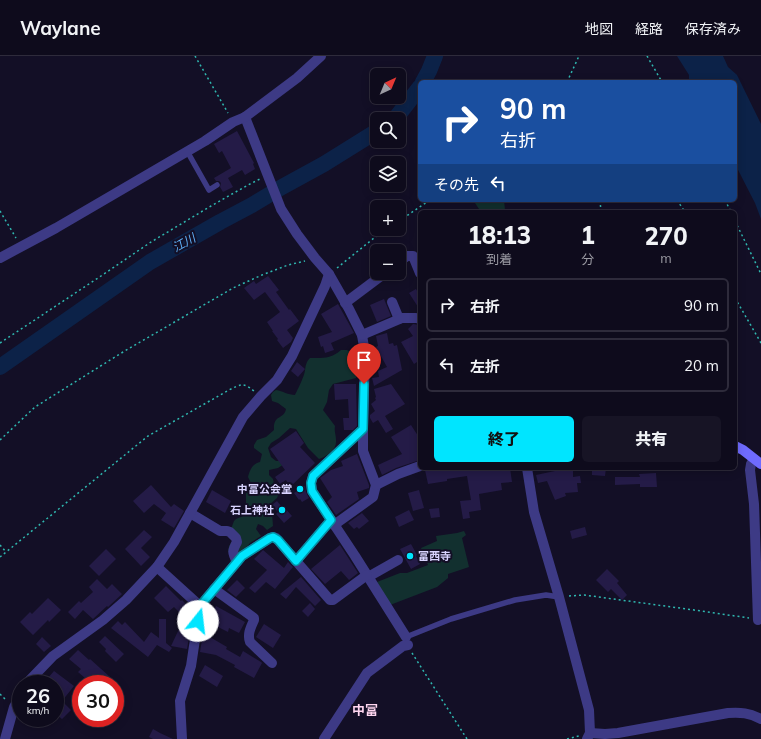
<!DOCTYPE html>
<html lang="ja">
<head>
<meta charset="utf-8">
<style>
  :root { --surface:#0e0b1c; --page:#171425; --text:#f1f3f6; --muted:#9b9ba3; --line:#2e2b3b; --accent:#00e5ff }
  body { margin:0; font-family:Mulish,"Noto Sans JP",sans-serif; background:var(--page); color:var(--text); height:100vh; display:flex; flex-direction:column; font-size:15px; white-space:nowrap }
  * { box-sizing:border-box; margin:0 }
  p { font-size:13px; color:var(--muted) }
  .icon { flex:none; width:22px; height:22px; fill:none; stroke:currentColor; stroke-width:2; stroke-linecap:round; stroke-linejoin:round }
  .map { position:relative; flex:1; overflow:hidden }
  .side { position:absolute; left:418px; top:154px; width:319px; height:260px; display:flex; flex-direction:column; background:var(--surface); border-radius:6px; box-shadow:0 2px 10px #0003,0 0 0 1px var(--line) }
  .side>* { flex:none }
  .banner { position:absolute; left:418px; top:24px; width:319px; height:122px; border-radius:6px; box-shadow:0 2px 10px #0003,0 0 0 1px var(--line); background:#1a4fa0; color:#fff; overflow:hidden }
  .needle { width:26px; rotate:44deg }
  .controls { position:absolute; left:370px; top:12px; display:grid; gap:8px }
  .controls a { display:grid; place-items:center; width:36px; height:36px; border-radius:6px; background:var(--surface); box-shadow:0 2px 10px #0003,0 0 0 1px var(--line); font-size:20px }
  .speed { position:absolute; left:12px; top:619px; display:flex; gap:8px; font-size:20px; font-weight:700; text-align:center }
  .speed>* { display:grid; place-content:center; width:52px; height:52px; border-radius:50%; background:var(--surface); box-shadow:0 2px 10px #0003,0 0 0 1px var(--line); line-height:1 }
  .speed small { font-size:10px; font-weight:400 }
  .speed .limit { border:6px solid #d22; background:#fff; color:#111 }
  .pin { position:absolute; display:grid; place-items:center; width:34px; height:34px; color:#fff; margin:-41px -17px; border-radius:50% 50% 50% 0; rotate:-45deg; box-shadow:0 0 4px #0007 }
  .pin .icon { rotate:45deg }
  .me { position:absolute; width:44px; margin:-22px; rotate:16deg; stroke-linejoin:round; filter:drop-shadow(0 0 3px #0008) }
  .turn { display:flex; align-items:center; gap:14px; height:84px; padding:0 16px; font-size:18px }
  .turn .icon { width:52px; height:52px; stroke-width:2.5 }
  .turn b { display:block; font-size:28px; line-height:34px }
  .then { display:flex; align-items:center; height:38px; padding:0 16px; background:#0003; gap:8px; font-size:15px }
  .eta { display:flex; justify-content:space-evenly; align-items:center; height:68px; text-align:center }
  .eta b { font-size:24px; font-weight:800; line-height:28px }
  .button { display:flex; gap:8px; margin-top:auto; padding:8px 16px }
  .button a { flex:1; height:46px; border-radius:6px; background:var(--accent); color:#111; font-size:16px; font-weight:800; line-height:46px; text-align:center }
  .button a+a { background:var(--page); color:var(--text) }
  ul { padding:0; list-style:none }
  li { display:flex; align-items:center; gap:12px; height:54px; margin:0 8px 6px; padding:0 8px; border:2px solid var(--line); border-radius:6px }
  li div { flex:1 }
  li b { display:block; font-size:15px }
  li em { font-style:normal }
  header { display:flex; align-items:center; gap:24px; box-sizing:border-box; height:56px; padding:0 20px; background:var(--surface); border-bottom:1px solid var(--line) }
  header strong { font-size:19px }
  nav { display:flex; gap:22px; margin-inline-start:auto; font-size:14px }
  .map>svg:first-child { display:block }
  .green { fill:#12302f }
  .water { fill:#0c2248 }
  .lines { fill:none; stroke-linecap:round; stroke-linejoin:round }
  .river { stroke:#0c2248; stroke-width:16 }
  .building { fill:#241b47 }
  .path { stroke:#2fb8b0; stroke-width:1.5; stroke-dasharray:2 3; stroke-linecap:butt }
  .lane { stroke:#3d3a85; stroke-width:5.5 }
  .street { stroke:#3d3a85; stroke-width:10 }
  .secondary { stroke:#6f6bff; stroke-width:10 }
  .route-casing { stroke:#0095a6; stroke-width:10 }
  .route { stroke:#00e5ff; stroke-width:7 }
  .poi-dot { fill:#00e5ff; stroke:#130f26; stroke-width:1.5 }
  .labels { text-anchor:middle; stroke-width:4; stroke-linejoin:round; paint-order:stroke }
  .poi-label { font-size:11px; font-weight:bold; fill:#d9d4ff; stroke:#130f26; text-anchor:end }
  .water-label { font-size:12px; font-style:italic; fill:#62b6ff; stroke:#130f26 }
  .quarter-label { font-size:13px; font-weight:bold; fill:#ffd6f0; stroke:#130f26 }
</style>
</head>
<body>
<header>
<strong>Waylane</strong>
<nav><a>地図</a><a>経路</a><a>保存済み</a></nav>
</header>
<div class="map">
<svg width="761" height="683" viewBox="0 0 761 683">
  <rect width="100%" height="100%" fill="#130f26"/>
  <g class="green">
    <polygon points="473,144 504,144 505,154 504,156 481,156"/>
    <path d="M 341,294 L 347,294 L 357,300 L 360,310 L 356,322 L 333,328 L 329,334 L 327,346 L 323,354 L 335,370 C 334,376 336,378 336,384 C 337,394 327,400 319,403 L 308,392 L 296,373 L 290,372 L 279,382 L 271,387 L 268,392 L 271,401 L 276,405 L 282,405 L 284,408 L 278,412 L 269,414 L 269,419 L 273,423 L 274,428 L 278,430 L 280,435 L 277,442 L 269,449 L 272,457 L 273,470 L 267,474 L 263,470 L 258,468 L 256,473 L 261,480 L 250,487 L 244,494 L 239,498 L 228,496 L 229,490 L 233,484 L 231,473 L 234,465 L 236,463 L 243,460 L 246,453 L 246,436 L 251,427 L 248,421 C 250,414 252,408 260,406 L 262,398 L 254,392 L 254,389 L 257,384 L 266,381 L 274,374 C 273,358 284,364 286,353 L 278,347 L 272,345 L 271,339 L 273,336 L 276,334 C 283,335 288,339 295,339 C 297,335 305,319 305,314 C 306,309 306,306 310,302 C 323,302 331,303 341,294 Z"/>
    <polygon points="464,475 466,479 462,482 469,511 448,518 448,522 437,531 390,549 377,526 400,517 407,517 428,509 421,492 437,485 436,480 457,477"/>
  </g>
  <polygon class="water" points="677,0 723,0 728,11 737,19 761,68 761,163 755,147 736,110 737,102 735,100 735,26 695,26 689,24 689,19"/>
  <g class="lines">
    <g class="river">
      <polyline points="423,26 429,15 435,0"/>
      <polyline points="395,63 420,31"/>
      <polyline points="0,311 150,206 220,166 252,149 282,131 324,108 377,75"/>
    </g>
  </g>
  <g class="building">
    <polygon points="237,75 254,107 253,108 255,113 245,119 242,114 228,122 233,131 223,136 220,131 221,127 219,125 216,125 214,122 231,112 222,95 219,97 214,88"/>
    <polygon points="268,220 279,234 276,236 289,254 290,253 299,265 287,274 293,282 291,286 283,292 277,284 278,283 272,275 273,275 267,266 280,256 265,236 254,244 244,232 254,225 256,228"/>
    <polygon points="416,233 420,240 420,254 409,237"/>
    <polygon points="384,243 391,260 377,266 370,249"/>
    <polygon points="338,248 354,277 331,287 334,294 325,297 323,290 321,291 318,281 332,276 321,258"/>
    <polygon points="413,268 420,269 420,304 414,308 401,286 413,280 408,273"/>
    <polygon points="387,277 389,288 393,287 394,290 397,289 402,314 374,330 372,322 379,321 378,315 387,311 376,291 378,290 376,280"/>
    <polygon points="297,306 305,313 298,321 291,315"/>
    <polygon points="334,328 356,328 357,370 353,374 344,374 343,362 349,362 348,343 335,344"/>
    <polygon points="391,328 405,348 385,360 393,373 386,377 378,364 373,367 370,362 370,359 375,355 371,348 376,344 375,342 376,341 374,333"/>
    <polygon points="411,369 420,383 420,404 396,412 382,419 378,409 402,398 391,381"/>
    <polygon points="296,375 304,387 300,391 315,407 290,431 286,424 280,428 275,421 285,414 270,393"/>
    <polygon points="357,398 369,429 369,432 357,436 359,443 336,459 327,446 332,441 320,422 331,414 343,410 341,405"/>
    <polygon points="435,412 510,412 512,426 501,427 502,434 479,438 481,454 469,456 470,462 463,463 460,445 471,444 467,420 447,423 447,425 428,428 425,414"/>
    <polygon points="555,412 573,412 573,421 580,420 581,427 577,427 578,436 565,437 566,440 555,444 547,425 538,427 536,419 555,415"/>
    <polygon points="592,412 606,412 605,420 592,419"/>
    <polygon points="656,417 657,431 640,431 640,428 615,429 615,421 640,421 639,418"/>
    <polygon points="151,429 171,451 174,448 184,455 174,472 161,464 166,457 154,448 144,457 133,445"/>
    <polygon points="305,430 306,436 309,442 302,446 300,443 299,444 294,437"/>
    <polygon points="212,434 231,445 225,457 206,446"/>
    <polygon points="419,434 424,452 413,455 408,437"/>
    <polygon points="277,445 283,452 284,451 292,460 284,467 276,458 278,456 272,449"/>
    <polygon points="439,452 440,461 431,462 429,453"/>
    <polygon points="409,454 414,464 399,471 395,461"/>
    <polygon points="362,457 369,465 359,473 357,471 354,473 348,467"/>
    <polygon points="585,471 587,479 572,483 570,475"/>
    <polygon points="144,474 152,481 141,492 150,501 141,510 125,493"/>
    <polygon points="411,488 417,499 416,500 420,508 411,513 400,493"/>
    <polygon points="340,489 358,517 349,524 341,515 325,528 311,513"/>
    <polygon points="106,493 116,503 99,520 89,510"/>
    <polygon points="263,494 284,512 288,506 293,511 275,533 266,526 255,537 249,532 267,514 254,503"/>
    <polygon points="607,513 619,525 617,527 627,539 622,544 611,533 608,536 596,524"/>
    <polygon points="301,521 321,544 315,550 296,531 286,543 280,538"/>
    <polygon points="97,523 107,533 112,528 122,538 108,551 107,550 93,563 83,554 75,563 68,556 79,545 81,547 93,536 89,531"/>
    <polygon points="237,524 245,532 236,541 227,534"/>
    <polygon points="166,530 181,545 182,544 187,549 180,557 174,551 168,556 154,542"/>
    <polygon points="48,542 61,554 49,566 48,564 33,579 20,566 30,556 32,558"/>
    <polygon points="310,547 315,553 308,561 302,555"/>
    <polygon points="216,550 245,566 239,577 229,572 228,576 208,566"/>
    <polygon points="159,563 166,563 166,587 172,592 169,596 157,589 148,601 111,572 118,565 122,569 125,566 144,586 151,576 159,582"/>
    <polygon points="264,568 281,579 273,592 256,581"/>
    <polygon points="180,571 190,576 187,593 171,590"/>
    <polygon points="203,577 227,591 226,593 240,601 243,595 261,606 262,607 254,622 234,611 235,609 216,599 200,596"/>
    <polygon points="105,580 124,598 116,606 105,595 106,593 99,586"/>
    <polygon points="42,581 51,590 44,596 36,588"/>
    <polygon points="78,594 89,604 90,603 110,621 104,626 99,621 93,628 92,628 78,616 81,613 69,603"/>
    <polygon points="205,609 223,620 217,631 199,620"/>
    <polygon points="54,615 74,630 62,645 71,654 62,663 55,657 55,628 43,628"/>
    <polygon points="153,673 160,677 173,683 153,683 149,681"/>
  </g>
  <g class="lines">
    <g class="path">
      <polyline points="195,0 228,57"/>
      <polyline points="647,0 662,26"/>
      <polyline points="567,26 579,0"/>
      <polyline points="600,144 601,156"/>
      <polyline points="677,144 685,156"/>
      <polyline points="725,144 731,156"/>
      <polyline points="0,155 16,182"/>
      <polyline points="399,165 430,144"/>
      <polyline points="735,165 761,218"/>
      <polyline points="337,212 374,182 388,173"/>
      <polyline points="735,242 761,287"/>
      <polyline points="735,250 740,250"/>
      <polyline points="0,287 101,220 151,186 211,150 248,129 260,123"/>
      <polyline points="0,384 35,351 123,296 233,232 262,219 288,209 305,205"/>
      <polyline points="0,489 6,496"/>
      <path d="M 0,501 L 148,380 L 229,334 C 241,328 243,326 254,335"/>
      <polyline points="569,540 584,539 694,554 749,562"/>
      <polyline points="412,597 467,683"/>
      <polyline points="0,638 7,645"/>
      <polyline points="567,683 579,680"/>
    </g>
    <g class="lane">
      <polyline points="187,95 209,134 217,129"/>
      <polyline points="406,581 451,563 515,544 546,539 559,541"/>
    </g>
    <g class="street">
      <polyline points="245,61 281,153 297,178 315,202 329,218 349,253 362,279 365,297 363,373 363,395 376,429 373,441 334,469"/>
      <polyline points="0,202 56,172 205,85 233,66 245,61 297,22 321,0"/>
      <polyline points="399,206 407,200 413,200 420,217"/>
      <polyline points="392,246 399,263"/>
      <polyline points="345,247 385,217"/>
      <polyline points="362,279 402,262 416,262 420,263"/>
      <polyline points="363,373 313,420 311,427 312,435 355,500 406,581"/>
      <polyline points="754,403 751,408 750,414 754,448 758,564"/>
      <polyline points="527,412 534,456 559,541 589,654 590,677 587,683"/>
      <polyline points="376,429 398,418 420,410"/>
      <path d="M 190,457 L 220,475 L 227,475 L 230,476 L 236,482 L 237,486 C 232,495 232,496 237,506"/>
      <polyline points="296,505 331,464"/>
      <polyline points="157,511 200,550"/>
      <polyline points="368,521 398,504"/>
      <path d="M 214,533 L 254,562 L 254,564 C 251,571 247,578 250,586 L 272,607"/>
      <polyline points="26,628 53,600 103,564 126,544 157,511 174,486 243,361 261,340 277,324 292,300 325,230 329,218"/>
      <path d="M 590,677 L 605,678 L 618,677 L 728,657 C 741,656 749,657 761,663"/>
      <polyline points="5,683 14,651 21,638"/>
      <polyline points="182,683 180,645 191,610 200,550 242,500 270,482 273,481 276,482 330,544 333,544 367,519"/>
      <polyline points="324,683 367,617 403,590 408,589"/>
    </g>
    <polyline class="secondary" points="735,390 743,394 761,408"/>
  </g>
  <g class="lines">
    <defs>
      <polyline id="route" points="198,565 200,550 237,506 242,500 270,482 273,481 278,484 296,505 331,464 312,435 311,427 313,420 363,373 364,328"/>
    </defs>
    <use href="#route" class="route-casing"/>
    <use href="#route" class="route"/>
  </g>
  <g class="poi-dot">
    <circle cx="300" cy="433" r="4"/>
    <circle cx="282" cy="454" r="4"/>
    <circle cx="410" cy="500" r="4"/>
  </g>
  <g class="labels">
    <g class="poi-label">
      <text x="292" y="437">中富公会堂</text>
      <text x="274" y="458">石上神社</text>
      <text x="418" y="504" text-anchor="start">富西寺</text>
    </g>
    <g class="water-label">
      <text transform="translate(184 187) rotate(-29)" y="4">江川</text>
    </g>
    <g class="quarter-label">
      <text x="365" y="659">中富</text>
    </g>
  </g>
</svg>
<div class="controls">
<a><svg class="needle" viewBox="-14 -14 28 28"><path d="M0-13l5 13h-10z" fill="#e53935"/><path d="M0 13l5-13h-10z" fill="#9b9ba3"/></svg></a>
<a><svg class="icon" aria-label="search" viewBox="0 0 24 24"><circle cx="10" cy="10" r="6"/><path d="M15 15l6 6"/></svg></a>
<a><svg class="icon" aria-label="layers" viewBox="0 0 24 24"><path d="M12 4l9 5-9 5-9-5zM3 14l9 5 9-5"/></svg></a>
<a>+</a>
<a>−</a>
</div>
<div class="speed"><div>26<small>km/h</small></div><div class="limit">30</div></div>
<div class="pin" style="left:364px;top:328px;background:#d93025"><svg class="icon" aria-label="arrive" viewBox="0 0 24 24"><path d="M6 21V4h12l-3 4 3 4H6"/></svg></div>
<svg class="me" style="left:198px;top:565px" viewBox="-20 -20 40 40"><circle r="19" fill="#fff"/><path d="M0-13L10 11 0 6-10 11z" fill="#00e5ff"/></svg>
<div class="banner">
<div class="turn"><svg class="icon" aria-label="right" viewBox="0 0 24 24"><path d="M7 20v-9h11M14 6l5 5-5 5"/></svg><div><b>90 m</b>右折</div></div>
<div class="then">その先<svg class="icon" aria-label="left" viewBox="0 0 24 24"><path d="M17 20v-9H6M10 6l-5 5 5 5"/></svg></div>
</div>
<section class="side">
<div class="eta">
<div><b>18:13</b><p>到着</p></div>
<div><b>1</b><p>分</p></div>
<div><b>270</b><p>m</p></div>
</div>
<ul>
<li><svg class="icon" aria-label="right" viewBox="0 0 24 24"><path d="M7 20v-9h11M14 6l5 5-5 5"/></svg><div><b>右折</b></div><em>90 m</em></li>
<li><svg class="icon" aria-label="left" viewBox="0 0 24 24"><path d="M17 20v-9H6M10 6l-5 5 5 5"/></svg><div><b>左折</b></div><em>20 m</em></li>
</ul>
<div class="button"><a>終了</a><a>共有</a></div>
</section>
</div>
</body>
</html>
